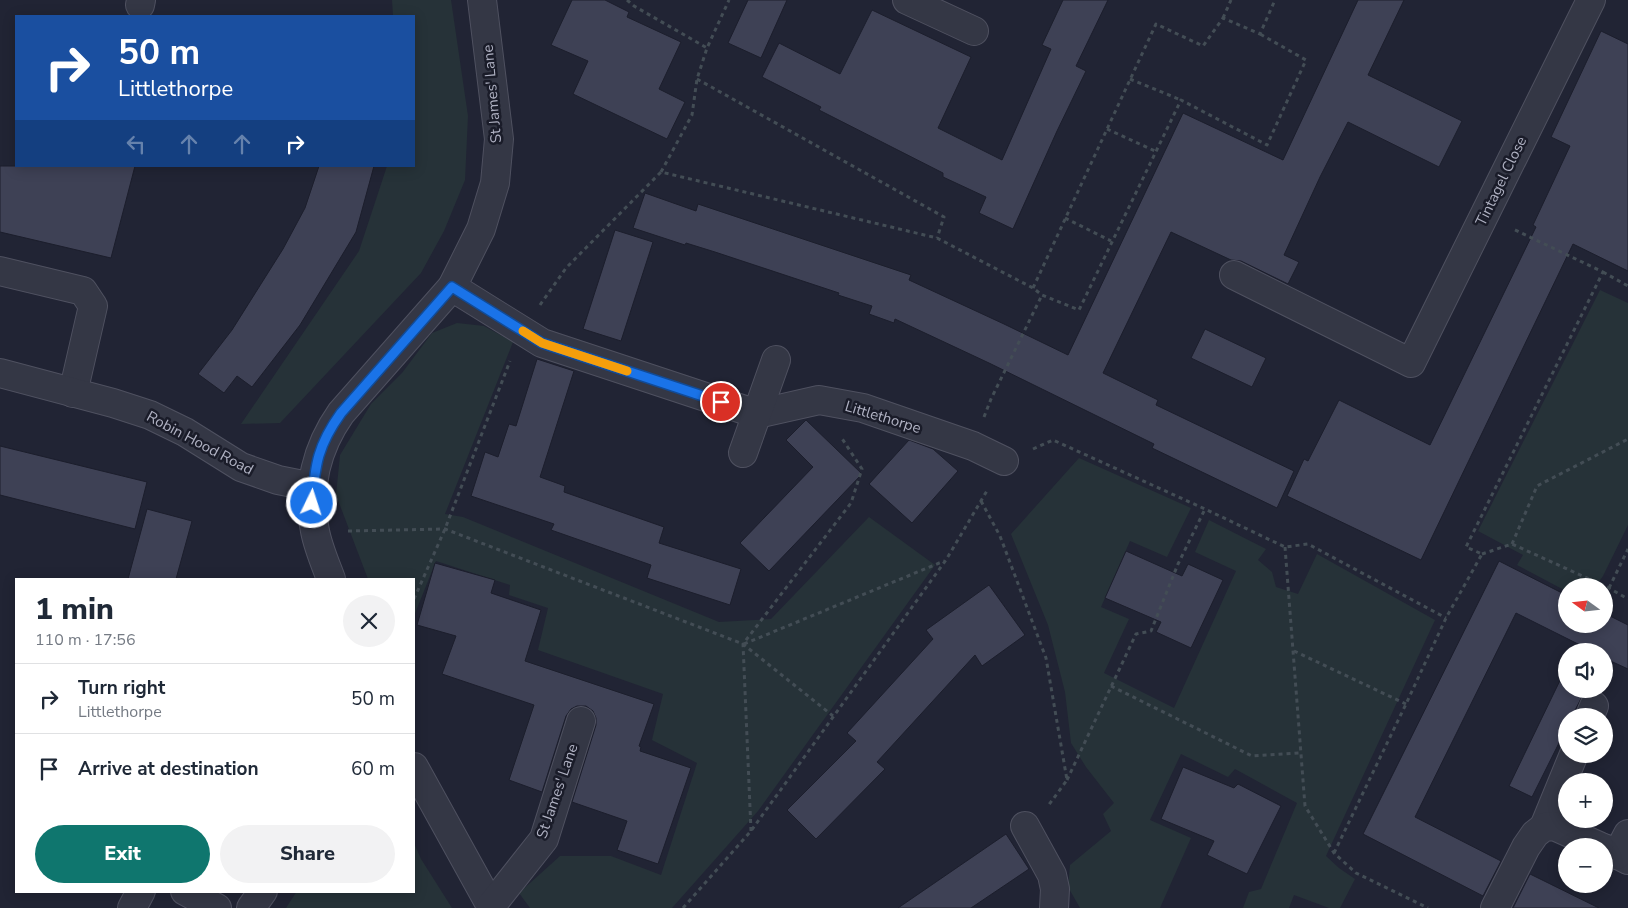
<!DOCTYPE html>
<html lang="en">
<head>
<meta charset="utf-8">
<style>
  :root { --surface:#fff; --page:#f2f2f3; --text:#1f2937; --muted:#747a83; --line:#e0e1e3; --accent:#0f766e }
  body { margin:0; font-family:"Nunito Sans",sans-serif; background:var(--page); color:var(--text); height:100vh; display:flex; flex-direction:column; font-size:19px; white-space:nowrap }
  * { box-sizing:border-box; margin:0 }
  p { font-size:16px; color:var(--muted) }
  .icon { flex:none; width:28px; height:28px; fill:none; stroke:currentColor; stroke-width:2; stroke-linecap:round; stroke-linejoin:round }
  .map { position:relative; flex:1; overflow:hidden }
  .panel { position:absolute; left:15px; top:578px; width:400px; height:315px; display:flex; flex-direction:column; background:var(--surface); border-radius:0px; box-shadow:0 2px 12px #0003 }
  .panel>* { flex:none }
  .guide { position:absolute; left:15px; top:15px; width:400px; height:152px; border-radius:0px; box-shadow:0 2px 12px #0003; background:#1a4fa0; color:#fff; overflow:hidden }
  .needle { width:32px; rotate:285deg }
  .buttons { position:absolute; left:1558px; top:578px; display:grid; gap:10px }
  .buttons a { display:grid; place-items:center; width:55px; height:55px; border-radius:50%; background:var(--surface); box-shadow:0 2px 12px #0003; font-size:25px }
  .pin { position:absolute; display:grid; place-items:center; width:42px; height:42px; color:#fff; margin:-21px; border:2px solid #fff; border-radius:50%; box-shadow:0 1px 5px #0007 }
  .me { position:absolute; width:55px; margin:-28px; rotate:4deg; stroke-linejoin:round; filter:drop-shadow(0 0 4px #0008) }
  .turn { display:flex; align-items:center; gap:18px; height:105px; padding:0 20px; font-size:22px }
  .turn .icon { width:65px; height:65px; stroke-width:2.5 }
  .turn b { display:block; font-size:35px; line-height:42px }
  .lanes { display:flex; align-items:center; height:48px; padding:0 20px; background:#0003; justify-content:center; gap:25px; direction:ltr }
  .lanes .off { opacity:.35 }
  .round { display:grid; place-items:center; flex:none; width:52px; height:52px; border-radius:26px; background:var(--page) }
  .summary { display:flex; align-items:center; justify-content:space-between; height:85px; padding:0 20px }
  h1 { font-size:30px; font-weight:800; line-height:38px }
  .cta { display:flex; gap:10px; margin-top:auto; padding:10px 20px }
  .cta a { flex:1; height:58px; border-radius:30px; background:var(--accent); color:#fff; font-size:20px; font-weight:800; line-height:58px; text-align:center }
  .cta a+a { background:var(--page); color:var(--text) }
  ul { padding:0; list-style:none }
  li { display:flex; align-items:center; gap:15px; height:70px; padding:0 20px; border-top:1px solid var(--line) }
  li div { flex:1 }
  li b { display:block; font-size:19px }
  li em { font-style:normal }
  .map>svg:first-child { display:block }
  .green { fill:#263238 }
  .building { fill:#3e4155; stroke:#1c1e2c }
  .lines { fill:none; stroke-linecap:round; stroke-linejoin:round }
  .minor-casing { stroke:#4f5160; stroke-width:30 }
  .path { stroke:#434d55; stroke-width:3; stroke-dasharray:4 4; stroke-linecap:butt }
  .minor { stroke:#343745; stroke-width:28 }
  .route-casing { stroke:#114b97; stroke-width:12 }
  .route { stroke:#1a73e8; stroke-width:9 }
  .slow { stroke:#f59e0b; stroke-width:9 }
  .labels { text-anchor:middle; stroke-width:5; stroke-linejoin:round; paint-order:stroke }
  .street-label { font-size:15px; fill:#afb1c2; stroke:#1a1c29 }
</style>
</head>
<body>
<div class="map">
<svg width="1628" height="908" viewBox="0 0 1628 908">
  <rect width="100%" height="100%" fill="#212434"/>
  <g class="green">
    <polygon points="392,0 451,0 468,116 465,180 444,231 421,273 280,423 241,424 359,251 387,166 414,166 414,16 393,16"/>
    <polygon points="1600,290 1628,303 1628,525 1603,576 1596,586 1566,586 1566,591 1517,565 1523,555 1478,531"/>
    <polygon points="457,323 484,326 513,342 445,514 463,517 719,622 771,619 869,517 935,565 758,811 672,908 530,908 519,893 560,856 611,856 661,875 697,763 652,740 663,694 538,650 548,608 509,595 510,585 436,561 414,616 414,579 368,579 336,495 340,455 371,404 402,373 432,333"/>
    <polygon points="1079,458 1191,508 1167,557 1130,541 1101,607 1129,619 1104,673 1174,708 1236,571 1195,552 1209,520 1266,549 1258,560 1272,572 1276,587 1298,594 1317,554 1435,620 1326,856 1339,868 1355,879 1340,908 1329,908 1294,895 1289,908 1243,908 1249,892 1261,889 1297,803 1235,769 1228,777 1181,754 1150,820 1191,838 1160,908 1080,908 1068,887 1070,865 1111,831 1103,814 1114,803 1086,767 1071,743 1065,692 1048,625 1011,534"/>
    <polygon points="414,843 421,859 452,908 286,908 297,891 414,891"/>
  </g>
  <g class="building">
    <polygon points="572,0 605,0 629,12 627,17 681,42 659,89 685,102 667,139 573,94 588,61 551,45"/>
    <polygon points="748,0 787,0 761,58 728,43"/>
    <polygon points="1063,0 1108,0 1076,66 1086,71 1057,131 1013,229 979,213 986,197 943,177 943,173 819,110 821,107 762,77 779,43 840,74 872,10 971,57 938,128 1002,160 1051,49 1042,45"/>
    <polygon points="1358,0 1404,0 1368,75 1462,121 1439,167 1348,122 1320,177 1284,255 1299,262 1288,284 1241,261 1231,260 1171,232 1103,373 1158,400 1156,405 1294,471 1277,508 1152,448 1154,444 989,363 895,319 894,323 869,314 872,306 838,295 839,293 715,252 686,243 685,245 633,228 645,193 696,211 698,204 911,275 909,280 1004,324 1068,355 1183,113 1283,160"/>
    <polygon points="1601,31 1628,44 1628,271 1573,244 1421,560 1287,496 1304,459 1308,461 1339,400 1430,445 1536,227 1533,225 1570,146 1551,137"/>
    <polygon points="0,166 135,166 111,258 0,232"/>
    <polygon points="319,166 374,166 356,232 300,325 252,387 237,376 224,393 198,374 232,330 283,249 305,208"/>
    <polygon points="615,230 653,242 621,341 583,329"/>
    <polygon points="1205,329 1266,358 1252,387 1191,358"/>
    <polygon points="537,359 574,371 540,477 565,486 564,492 664,527 659,543 741,569 730,605 647,578 651,565 551,530 554,524 471,496 485,452 498,457 509,424 516,426"/>
    <polygon points="806,420 862,474 769,571 740,543 813,467 786,440"/>
    <polygon points="909,440 933,449 958,471 912,523 869,484"/>
    <polygon points="0,446 147,482 135,529 0,495"/>
    <polygon points="147,509 192,521 176,579 128,579"/>
    <polygon points="1126,551 1182,576 1188,564 1223,580 1191,648 1156,632 1161,622 1105,598"/>
    <polygon points="1499,561 1566,595 1566,624 1604,624 1604,613 1628,625 1628,669 1604,658 1604,651 1574,651 1578,644 1516,613 1415,817 1501,861 1483,896 1363,834"/>
    <polygon points="435,563 495,580 491,593 541,610 525,661 654,704 639,746 641,747 640,751 691,768 658,864 617,850 627,821 572,802 596,725 596,718 593,711 586,706 577,706 571,709 566,716 542,792 509,780 534,705 442,674 456,636 417,625"/>
    <polygon points="989,585 1025,635 982,666 975,655 877,762 885,769 816,839 787,810 856,741 847,733 933,639 926,630"/>
    <polygon points="1566,668 1566,689 1586,689 1572,716 1566,716 1566,729 1532,797 1509,786"/>
    <polygon points="1183,767 1234,788 1238,784 1281,806 1247,874 1207,855 1214,841 1161,819"/>
    <polygon points="1006,834 1029,869 971,908 898,908"/>
    <polygon points="1530,874 1599,908 1513,908"/>
  </g>
  <g class="lines">
    <defs>
      <g id="minor">
        <polyline points="907,0 974,31"/>
        <polyline points="140,5 141,0"/>
        <polyline points="0,271 83,291 93,306 73,393"/>
        <polyline points="1234,275 1411,363 1591,0"/>
        <polyline points="452,287 542,343 757,414 819,400 863,408 973,446 1004,461"/>
        <polyline points="0,373 113,403 150,415 185,432 241,467 278,480 313,487"/>
        <polyline points="743,453 776,360"/>
        <path d="M 331,579 C 325,563 318,547 315,531 C 306,488 317,447 341,413 L 452,287 L 481,229 L 495,183 L 499,139 L 482,0"/>
        <polyline points="1590,716 1594,706"/>
        <polyline points="414,767 492,908"/>
        <polyline points="1025,826 1052,875 1055,889 1054,908"/>
        <polyline points="1544,827 1574,754"/>
        <polyline points="1604,848 1628,860"/>
        <polyline points="1617,855 1628,834"/>
        <polyline points="185,891 217,908"/>
        <polyline points="491,906 544,839 581,721"/>
        <polyline points="132,908 141,891"/>
        <polyline points="251,908 263,891"/>
        <polyline points="1495,908 1526,847 1535,834 1544,827 1554,826 1599,846"/>
      </g>
    </defs>
    <use href="#minor" class="minor-casing"/>
    <g class="path">
      <polyline points="627,0 634,6 707,48"/>
      <polyline points="1223,18 1231,0"/>
      <polyline points="697,79 944,217 937,238"/>
      <polyline points="1130,79 1181,100"/>
      <polyline points="1107,129 1155,151"/>
      <polyline points="661,172 692,115 697,79 707,48 729,0"/>
      <polyline points="1065,218 1111,241"/>
      <polyline points="1603,272 1628,286"/>
      <polyline points="1033,288 1156,24 1203,46 1223,18 1260,34 1275,0"/>
      <polyline points="540,305 566,268 661,172 937,238 1033,288 1042,295 1079,310 1181,100 1267,145 1306,60 1260,34"/>
      <polyline points="984,417 991,399 1042,295"/>
      <polyline points="1033,449 1053,440 1205,509 1285,547 1308,544 1446,618"/>
      <polyline points="981,501 1000,536 1046,658 1067,780 1048,806"/>
      <polyline points="348,531 445,529 743,644 833,716"/>
      <polyline points="1512,544 1537,486 1628,439"/>
      <polyline points="1285,547 1305,806 1334,853 1356,873 1428,908"/>
      <polyline points="1482,554 1512,544 1609,588 1628,599"/>
      <polyline points="1609,588 1628,549"/>
      <polyline points="414,599 445,529 510,361"/>
      <polyline points="744,644 944,561"/>
      <polyline points="1294,651 1406,704"/>
      <polyline points="1111,686 1252,756 1300,753"/>
      <polyline points="1067,780 1136,634 1151,631 1178,564 1205,509"/>
      <polyline points="751,831 743,644 851,503 862,469 841,437"/>
      <polyline points="1334,853 1406,704 1446,618 1482,554 1466,547 1603,272 1513,229"/>
      <polyline points="683,908 751,831 946,560 988,489"/>
    </g>
    <use href="#minor" class="minor"/>
  </g>
  <g class="lines">
    <defs>
      <path id="route" d="M 312,503 C 315,464 318,445 341,413 L 452,287 L 542,343 L 721,402"/>
    </defs>
    <use href="#route" class="route-casing"/>
    <use href="#route" class="route"/>
    <polyline class="slow" points="523,331 542,343 627,371"/>
  </g>
  <g class="labels">
    <g class="street-label">
      <text transform="translate(492 94) rotate(-95)" y="5">St James' Lane</text>
      <text transform="translate(1501 181) rotate(-64)" y="5">Tintagel Close</text>
      <text transform="translate(883 417) rotate(17)" y="5">Littlethorpe</text>
      <text transform="translate(200 443) rotate(28)" y="5">Robin Hood Road</text>
      <text transform="translate(557 791) rotate(-71)" y="5">St James' Lane</text>
    </g>
  </g>
</svg>
<div class="buttons">
<a><svg class="needle" viewBox="-14 -14 28 28"><path d="M0-13l5 13h-10z" fill="#e53935"/><path d="M0 13l5-13h-10z" fill="#747a83"/></svg></a>
<a><svg class="icon" aria-label="sound" viewBox="0 0 24 24"><path d="M4 9h4l5-4v14l-5-4H4zM17 9q2 3 0 6"/></svg></a>
<a><svg class="icon" aria-label="layers" viewBox="0 0 24 24"><path d="M12 4l9 5-9 5-9-5zM3 14l9 5 9-5"/></svg></a>
<a>+</a>
<a>−</a>
</div>
<div class="pin" style="left:721px;top:402px;background:#d93025"><svg class="icon" aria-label="arrive" viewBox="0 0 24 24"><path d="M6 21V4h12l-3 4 3 4H6"/></svg></div>
<svg class="me" style="left:312px;top:503px" viewBox="-20 -20 40 40"><circle r="17" fill="#1a73e8" stroke="#fff" stroke-width="3"/><path d="M0-11L8 9 0 5-8 9z" fill="#fff"/></svg>
<div class="guide">
<div class="turn"><svg class="icon" aria-label="right" viewBox="0 0 24 24"><path d="M7 20v-9h11M14 6l5 5-5 5"/></svg><div><b>50 m</b>Littlethorpe</div></div>
<div class="lanes"><svg class="icon off" aria-label="left" viewBox="0 0 24 24"><path d="M17 20v-9H6M10 6l-5 5 5 5"/></svg><svg class="icon off" aria-label="ahead" viewBox="0 0 24 24"><path d="M12 20V5M6 11l6-6 6 6"/></svg><svg class="icon off" aria-label="ahead" viewBox="0 0 24 24"><path d="M12 20V5M6 11l6-6 6 6"/></svg><svg class="icon" aria-label="right" viewBox="0 0 24 24"><path d="M7 20v-9h11M14 6l5 5-5 5"/></svg></div>
</div>
<section class="panel">
<div class="summary"><div><h1>1 min</h1><p>110 m · 17:56</p></div><a class="round"><svg class="icon" aria-label="close" viewBox="0 0 24 24"><path d="M6 6l12 12M18 6L6 18"/></svg></a></div>
<ul>
<li><svg class="icon" aria-label="right" viewBox="0 0 24 24"><path d="M7 20v-9h11M14 6l5 5-5 5"/></svg><div><b>Turn right</b><p>Littlethorpe</p></div><em>50 m</em></li>
<li><svg class="icon" aria-label="arrive" viewBox="0 0 24 24"><path d="M6 21V4h12l-3 4 3 4H6"/></svg><div><b>Arrive at destination</b></div><em>60 m</em></li>
</ul>
<div class="cta"><a>Exit</a><a>Share</a></div>
</section>
</div>
</body>
</html>
